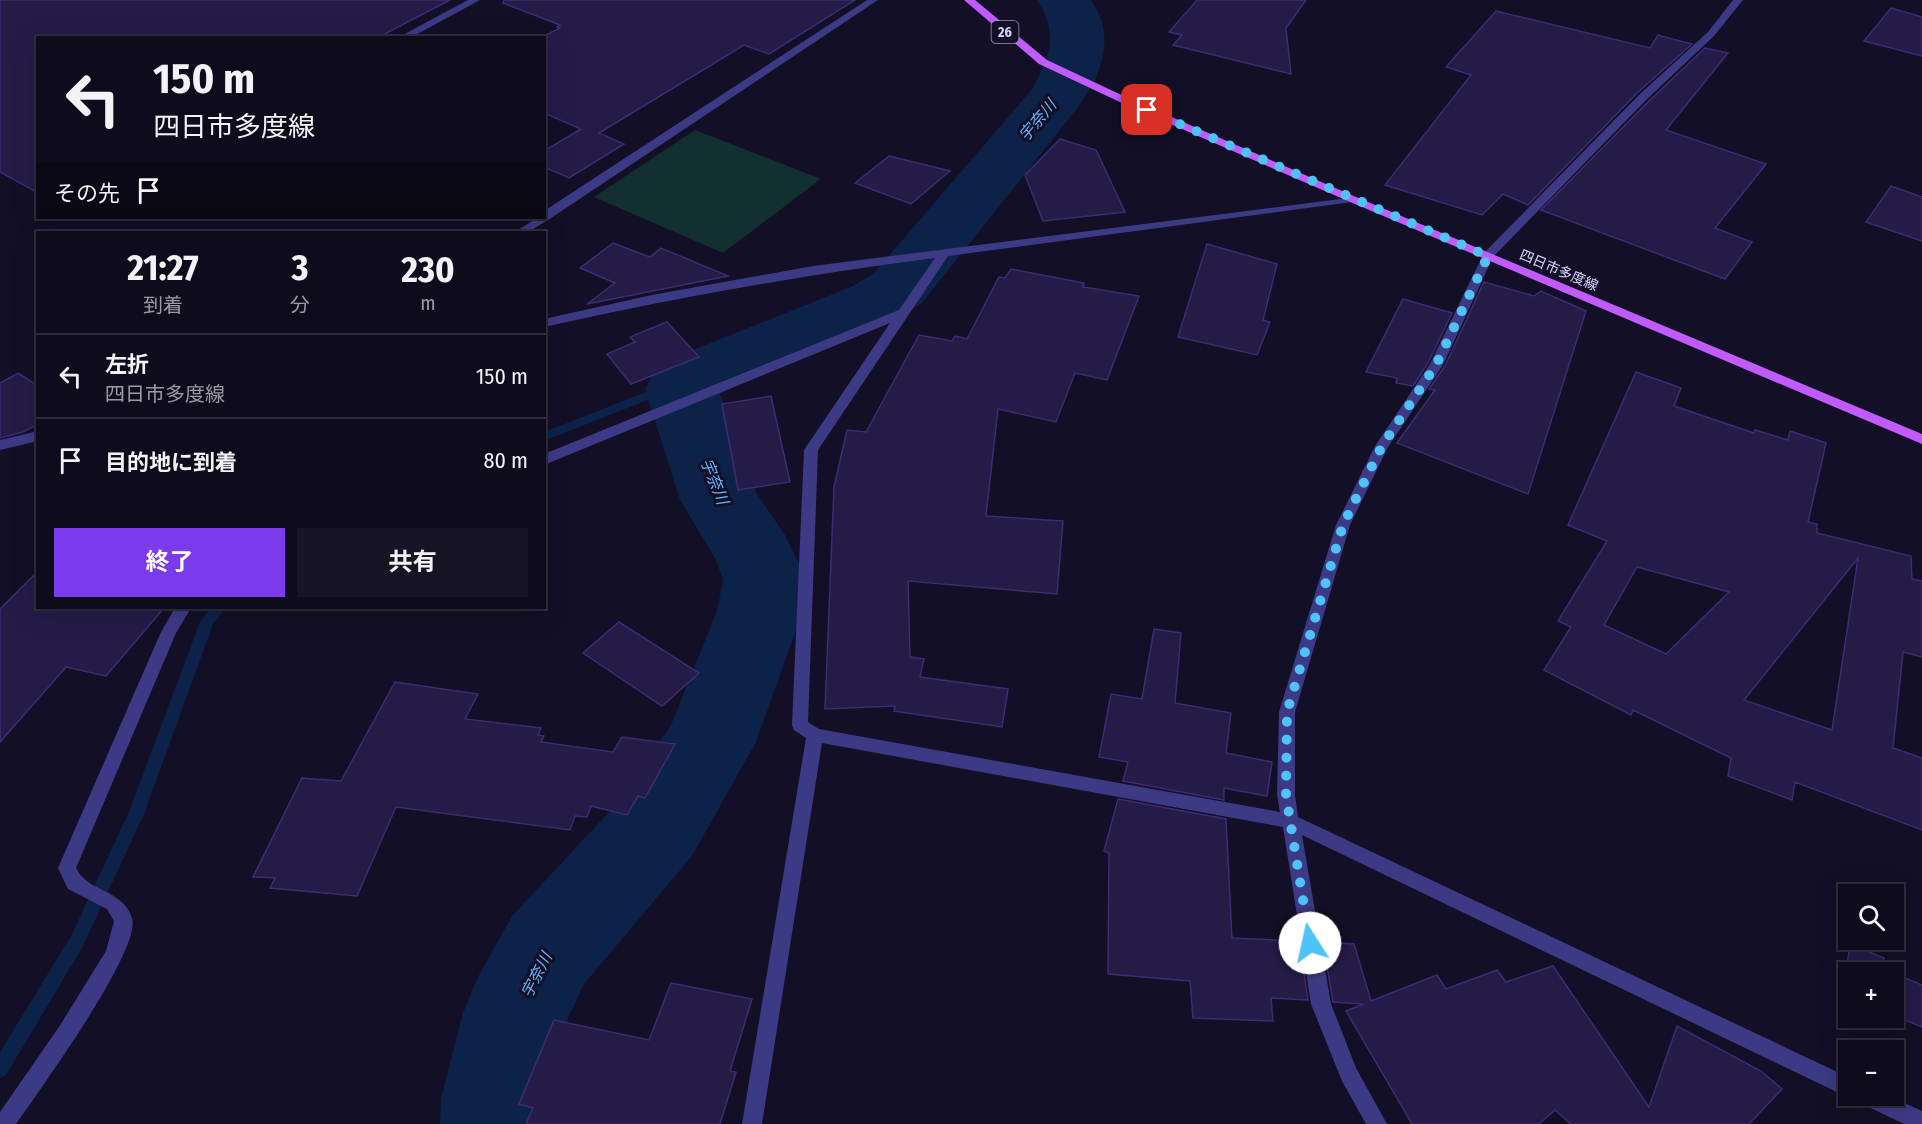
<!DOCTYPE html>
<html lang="ja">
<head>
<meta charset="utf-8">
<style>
  :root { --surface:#0e0b1c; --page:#171425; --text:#f1f3f6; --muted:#9b9ba3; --line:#2e2b3b; --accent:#7c3aed }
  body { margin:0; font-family:"Fira Sans Condensed","Noto Sans JP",sans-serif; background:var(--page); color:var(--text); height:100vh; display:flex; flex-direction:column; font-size:22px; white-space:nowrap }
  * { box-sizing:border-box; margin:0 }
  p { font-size:20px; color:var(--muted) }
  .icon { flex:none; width:33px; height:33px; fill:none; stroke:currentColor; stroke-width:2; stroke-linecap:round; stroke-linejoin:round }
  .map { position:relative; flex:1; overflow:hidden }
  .details { position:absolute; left:36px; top:231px; width:510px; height:378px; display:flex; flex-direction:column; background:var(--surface); border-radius:0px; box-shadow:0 6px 24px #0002,0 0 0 2px var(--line) }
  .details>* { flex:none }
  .top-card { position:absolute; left:36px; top:36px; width:510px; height:183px; border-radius:0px; box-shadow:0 6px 24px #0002,0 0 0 2px var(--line); background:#0e0b1c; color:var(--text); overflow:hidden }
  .controls { position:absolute; left:1838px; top:884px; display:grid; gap:12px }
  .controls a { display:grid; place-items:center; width:66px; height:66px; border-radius:0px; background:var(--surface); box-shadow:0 6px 24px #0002,0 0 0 2px var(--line); font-size:30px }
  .pin { position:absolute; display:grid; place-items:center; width:51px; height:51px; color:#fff; margin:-26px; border-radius:12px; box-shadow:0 3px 9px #0006 }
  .me { position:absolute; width:66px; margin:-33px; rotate:350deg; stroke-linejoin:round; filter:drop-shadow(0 0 4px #0008) }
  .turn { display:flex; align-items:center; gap:21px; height:126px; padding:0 18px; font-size:27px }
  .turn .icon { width:78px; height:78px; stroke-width:2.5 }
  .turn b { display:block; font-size:42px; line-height:51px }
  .then { display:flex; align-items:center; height:57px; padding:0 18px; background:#0003; gap:12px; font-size:22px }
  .eta { display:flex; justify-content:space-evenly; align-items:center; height:102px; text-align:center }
  .eta b { font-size:36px; font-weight:700; line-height:42px }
  .cta { display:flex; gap:12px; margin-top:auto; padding:12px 18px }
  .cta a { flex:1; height:69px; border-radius:0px; background:var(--accent); color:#fff; font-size:24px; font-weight:700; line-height:69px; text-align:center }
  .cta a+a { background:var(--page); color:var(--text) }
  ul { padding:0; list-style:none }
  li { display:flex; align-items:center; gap:18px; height:84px; padding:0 18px; border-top:2px solid var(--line) }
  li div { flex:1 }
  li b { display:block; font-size:22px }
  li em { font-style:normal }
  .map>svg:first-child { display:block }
  .green { fill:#12302f }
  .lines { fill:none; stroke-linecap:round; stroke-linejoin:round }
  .stream { fill:#0c2248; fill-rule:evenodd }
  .river { fill:#0c2248; fill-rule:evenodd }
  .building { fill:#241b47; stroke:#3b2d73; stroke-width:1.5; fill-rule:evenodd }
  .street { fill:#3d3a85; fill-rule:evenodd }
  .primary { fill:#c25bff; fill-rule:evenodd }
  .route { stroke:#4fc3f7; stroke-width:10; stroke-dasharray:0 18 }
  .labels { text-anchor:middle; stroke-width:6; stroke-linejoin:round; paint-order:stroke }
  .shield { fill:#130f26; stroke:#9e99be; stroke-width:1.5 }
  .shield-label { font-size:14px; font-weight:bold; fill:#d9d4ff }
  .far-street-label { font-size:14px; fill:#d9d4ff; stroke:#130f26 }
  .water-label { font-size:16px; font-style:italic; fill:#62b6ff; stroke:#130f26 }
</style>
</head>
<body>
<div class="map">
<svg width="1922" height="1124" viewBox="0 0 1922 1124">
  <rect width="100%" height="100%" fill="#130f26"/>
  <polygon class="green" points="695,130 821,179 723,253 594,197"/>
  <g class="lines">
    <g class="stream">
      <polygon points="684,377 690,381 688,384 544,441 544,432"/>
      <polygon points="211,608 225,608 213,624 144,814 83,946 6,1075 0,1078 0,1052 71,936 128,814 200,622"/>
    </g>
    <path class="river" d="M 1037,0 L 1091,0 C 1116,36 1103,72 1079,106 L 922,303 L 901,316 L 720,393 L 757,494 L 785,535 L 807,580 L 803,611 L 756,742 L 692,856 L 584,984 L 568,1018 L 553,1098 L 552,1124 L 440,1124 L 441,1098 L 463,1013 L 478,977 L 512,916 L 624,796 L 671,725 L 717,611 L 723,580 L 716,560 L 680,500 L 645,389 L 658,364 L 853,286 L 874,273 L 1033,88 C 1050,55 1059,33 1037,0 Z"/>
  </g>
  <g class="building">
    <polygon points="0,0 450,0 377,38 38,38 38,193 0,172"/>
    <polygon points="504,0 855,0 769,54 744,45 599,133 624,144 569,178 544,167 544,151 581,129 544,113 544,36 560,28 557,27 560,25 503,3"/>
    <polygon points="1197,0 1306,0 1286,28 1291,74 1173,45 1182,35 1169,32"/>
    <polygon points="1891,8 1922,17 1922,56 1864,41"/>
    <polygon points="1496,11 1650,48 1658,35 1692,44 1637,93 1528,205 1503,194 1482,215 1385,185 1471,75 1446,67"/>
    <polygon points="1705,48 1728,53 1666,130 1766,164 1715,228 1752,242 1725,279 1541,210 1649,101"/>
    <polygon points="1060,139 1096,150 1125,212 1043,221 1025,175"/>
    <polygon points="889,156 950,171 911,204 855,183"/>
    <polygon points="1891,186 1922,197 1922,241 1866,222"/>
    <polygon points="613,243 650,257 661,248 728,276 587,304 615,283 580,268"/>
    <polygon points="1207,244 1277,264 1263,320 1270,322 1257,355 1178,337"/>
    <polygon points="1011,269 1084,283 1083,287 1139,296 1107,380 1075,373 1056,422 998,409 986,516 1063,521 1057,594 908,581 910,657 924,659 920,677 1008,689 1002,727 894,711 895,706 825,709 834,487 847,430 866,432 919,335 952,341 955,336 967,339 999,277 1005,278"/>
    <polygon points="1484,282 1534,296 1541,291 1586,311 1528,494 1397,443 1435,390 1429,389 1445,366"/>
    <polygon points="1403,299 1452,313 1428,363 1413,386 1396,383 1397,378 1366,372"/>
    <polygon points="667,322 699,357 631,384 607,354 635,342 630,337"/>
    <path d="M 1636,372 L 1681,388 L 1674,406 L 1754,433 L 1755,430 L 1788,440 L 1790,431 L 1826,443 L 1808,522 L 1817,524 L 1817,533 L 1911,556 L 1912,579 L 1922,581 L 1922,657 L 1903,652 L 1893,748 L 1922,758 L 1922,830 L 1795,782 L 1792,800 L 1728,776 L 1731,758 L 1633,710 L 1631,715 L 1544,670 L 1571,627 L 1558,621 L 1607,541 L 1568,525 ZM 1858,558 L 1832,730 L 1744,700 ZM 1637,567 L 1729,592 L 1666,654 L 1604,625 Z"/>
    <polygon points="18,373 38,386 38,424 23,432 0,438 0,383"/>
    <polygon points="771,396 790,482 738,490 722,404"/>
    <polygon points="38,571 38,608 164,608 106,676 66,667 0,742 0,609"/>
    <polygon points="619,622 699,673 662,706 583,653"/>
    <polygon points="1154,629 1181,633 1175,703 1231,713 1226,753 1272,762 1267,796 1224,788 1224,800 1123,781 1128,762 1099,757 1111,694 1142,699"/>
    <polygon points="395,682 478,694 465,719 541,728 538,735 544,736 541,742 613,752 622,737 675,744 645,798 638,796 627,815 591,806 587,817 575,816 570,830 396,807 357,896 270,888 275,878 253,877 302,778 341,781"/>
    <polygon points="1118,799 1226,819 1232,938 1299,941 1308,1000 1271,998 1273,1021 1193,1018 1190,981 1108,974 1109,853 1104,851"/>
    <polygon points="1323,942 1354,944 1371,1001 1437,975 1446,989 1497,970 1506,982 1553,966 1649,1107 1677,1026 1761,1071 1782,1089 1749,1124 1571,1124 1555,1110 1539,1124 1412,1124 1346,1011 1364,1004 1333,1002"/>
    <polygon points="1850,944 1884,958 1883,969 1890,972 1848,972 1848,996 1843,994"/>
    <polygon points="1893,973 1922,985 1922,1027 1893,1015"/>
    <polygon points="671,983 752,999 730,1071 736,1072 720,1124 526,1124 533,1108 519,1104 554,1020 649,1040"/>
  </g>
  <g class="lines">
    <g class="street">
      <polygon points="468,0 480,0 410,38 397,38"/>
      <polygon points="867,0 878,0 548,220 528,232 515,232 537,218 544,218 544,211"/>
      <path d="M 1733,0 L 1743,0 L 1714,36 L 1647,99 L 1493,257 L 1443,365 L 1388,447 L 1350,525 L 1295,712 L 1295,795 L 1298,817 L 1848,1077 L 1848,1095 L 1853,1095 L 1848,1097 L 1841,1094 L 1302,835 L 1331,1004 L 1356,1068 L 1387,1124 L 1366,1124 L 1342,1081 L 1311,1004 L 1283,827 L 822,743 L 762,1124 L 742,1124 L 806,738 L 794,730 L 792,725 L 804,450 L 890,323 L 544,465 L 544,454 L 899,310 L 935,258 C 803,275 674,298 544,327 L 544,319 L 652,295 L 813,266 L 1356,197 L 1358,199 L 1352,202 L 948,256 L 818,450 L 808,722 L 819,729 L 1280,812 L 1277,795 L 1279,712 L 1336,525 L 1375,446 L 1430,364 L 1484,253 L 1639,95 L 1708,32 Z"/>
      <polygon points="38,431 38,441 0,450 0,440"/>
      <path d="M 175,608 L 191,608 L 176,633 L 76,868 C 87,892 123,889 132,918 C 142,950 38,1092 16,1124 L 0,1124 L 0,1112 L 59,1027 L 106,951 L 114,921 L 107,909 L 68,889 L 58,868 L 161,632 Z"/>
      <polygon points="1855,1095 1887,1095 1922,1111 1922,1124 1904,1124 1858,1102"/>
    </g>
    <polygon class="primary" points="964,0 975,0 1047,60 1130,99 1356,197 1922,434 1922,444 1348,201 1122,103 1039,64"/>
  </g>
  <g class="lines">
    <polyline class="route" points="1147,110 1488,256 1436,365 1382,446 1343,525 1287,712 1286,795 1310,943"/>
  </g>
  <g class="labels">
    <rect class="shield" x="991.5" y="21" width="27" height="22" rx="4.5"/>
    <g class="shield-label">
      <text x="1005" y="37">26</text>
    </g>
    <g class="far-street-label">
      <text transform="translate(1559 270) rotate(23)" y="5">四日市多度線</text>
    </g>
    <g class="water-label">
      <text transform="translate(1037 120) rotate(-50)" y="6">宇奈川</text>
      <text transform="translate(715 481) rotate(68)" y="6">宇奈川</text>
      <text transform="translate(536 975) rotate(-63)" y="6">宇奈川</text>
    </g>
  </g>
</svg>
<div class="controls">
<a><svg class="icon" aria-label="search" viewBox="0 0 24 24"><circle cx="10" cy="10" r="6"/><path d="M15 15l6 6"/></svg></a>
<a>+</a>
<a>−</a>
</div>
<div class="pin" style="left:1147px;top:110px;background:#d93025"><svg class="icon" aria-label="arrive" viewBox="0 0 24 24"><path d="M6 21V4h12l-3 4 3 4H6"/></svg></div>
<svg class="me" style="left:1310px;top:943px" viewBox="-20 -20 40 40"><circle r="19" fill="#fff"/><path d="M0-13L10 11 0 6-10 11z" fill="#4fc3f7"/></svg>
<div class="top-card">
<div class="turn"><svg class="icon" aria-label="left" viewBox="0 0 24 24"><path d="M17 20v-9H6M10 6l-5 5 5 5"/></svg><div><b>150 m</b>四日市多度線</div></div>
<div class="then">その先<svg class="icon" aria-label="arrive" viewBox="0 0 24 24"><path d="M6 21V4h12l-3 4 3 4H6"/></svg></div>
</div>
<section class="details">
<div class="eta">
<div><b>21:27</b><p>到着</p></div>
<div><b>3</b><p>分</p></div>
<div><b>230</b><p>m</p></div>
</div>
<ul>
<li><svg class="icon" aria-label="left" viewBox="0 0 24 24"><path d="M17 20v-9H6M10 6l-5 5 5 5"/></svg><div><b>左折</b><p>四日市多度線</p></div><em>150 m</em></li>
<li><svg class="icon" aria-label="arrive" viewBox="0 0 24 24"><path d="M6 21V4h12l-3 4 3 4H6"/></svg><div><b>目的地に到着</b></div><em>80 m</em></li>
</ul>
<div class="cta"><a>終了</a><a>共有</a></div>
</section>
</div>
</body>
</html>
